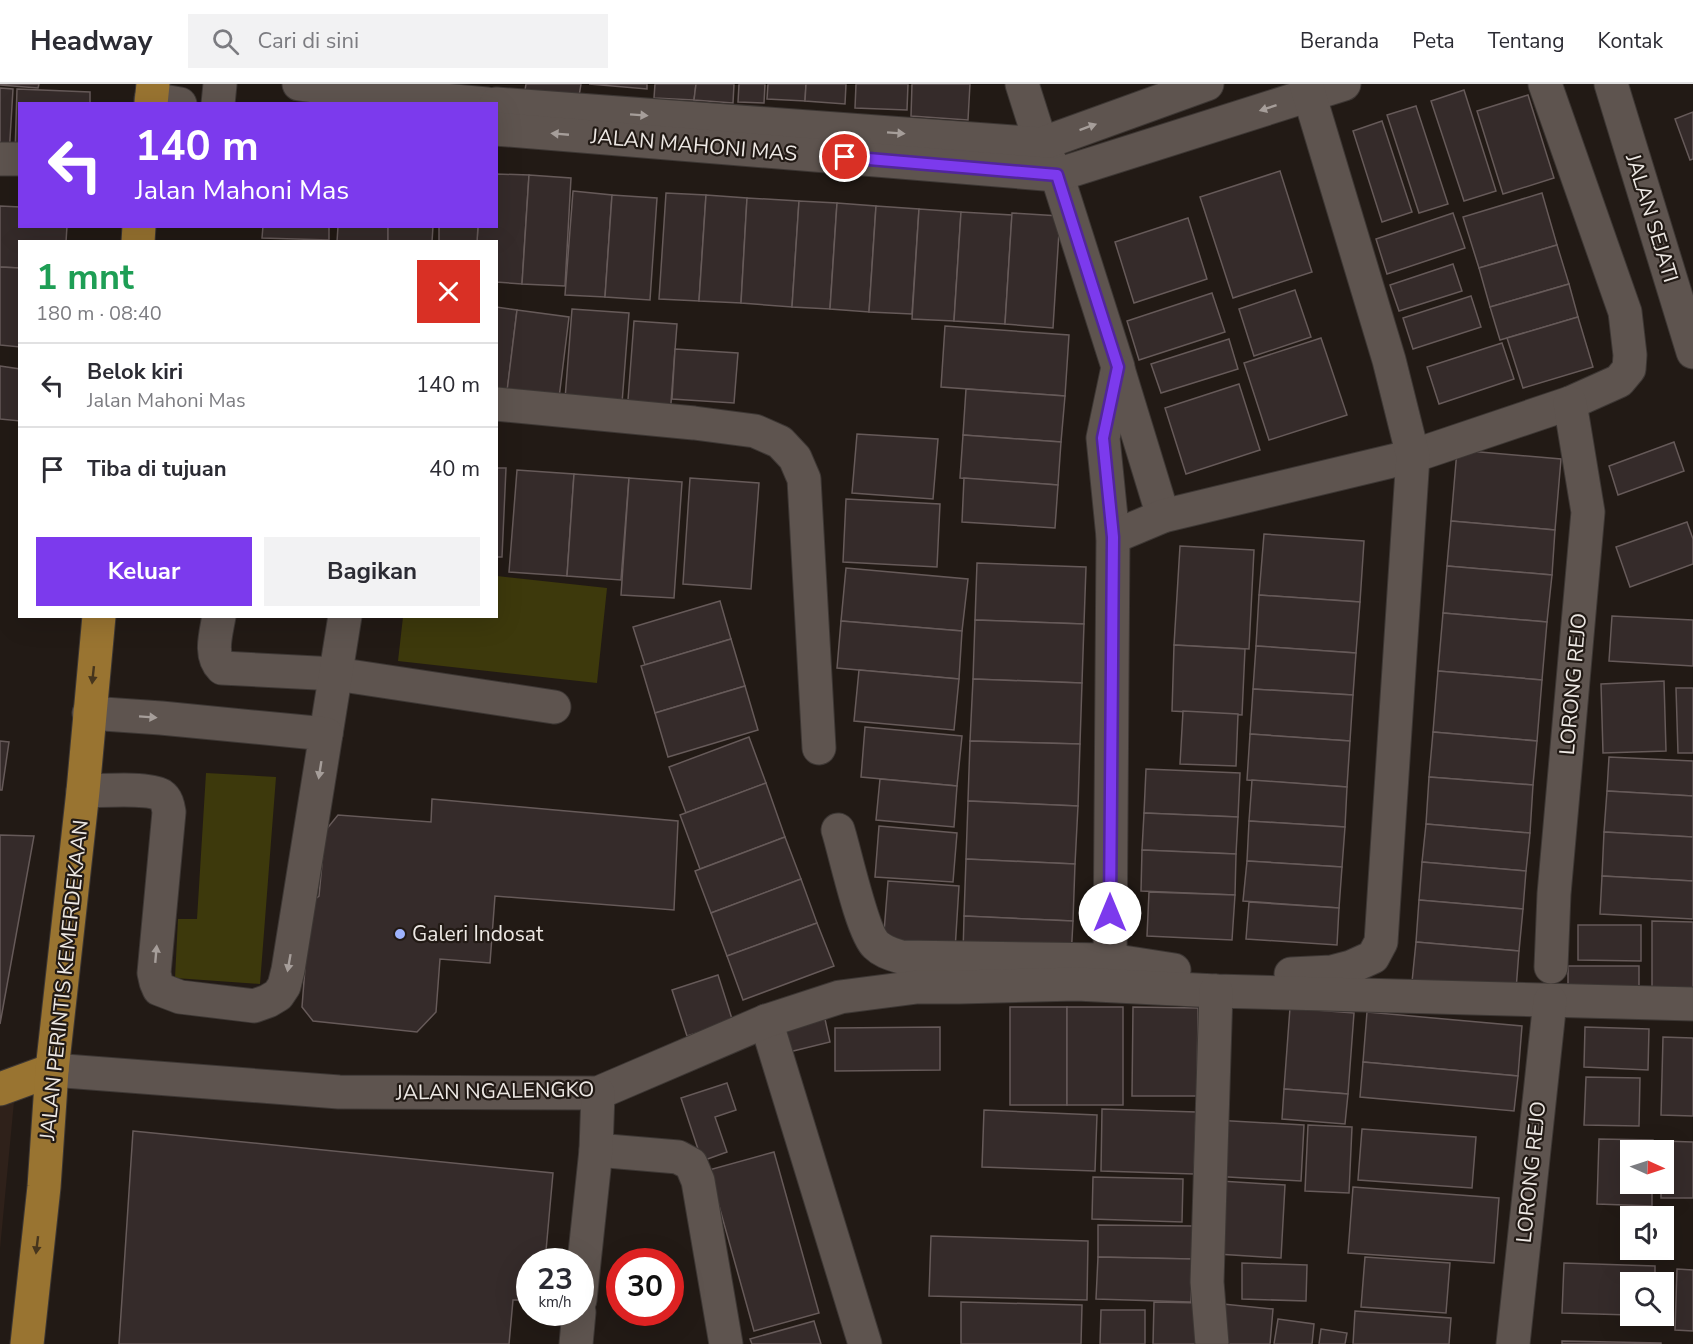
<!DOCTYPE html>
<html lang="id">
<head>
<meta charset="utf-8">
<style>
  :root { --surface:#fff; --page:#f2f2f3; --text:#2b2b33; --muted:#7c7c81; --line:#e1e1e2; --accent:#7c3aed }
  body { margin:0; font-family:"Nunito Sans",sans-serif; background:var(--page); color:var(--text); height:100vh; display:flex; flex-direction:column; font-size:22px; white-space:nowrap }
  * { box-sizing:border-box; margin:0 }
  p { font-size:20px; color:var(--muted) }
  .icon { flex:none; width:33px; height:33px; fill:none; stroke:currentColor; stroke-width:2; stroke-linecap:round; stroke-linejoin:round }
  .map { position:relative; flex:1; overflow:hidden }
  .panel { position:absolute; left:18px; top:156px; width:480px; height:378px; display:flex; flex-direction:column; background:var(--surface); border-radius:0px; box-shadow:0 6px 24px #0002 }
  .panel>* { flex:none }
  .banner { position:absolute; left:18px; top:18px; width:480px; height:126px; border-radius:0px; box-shadow:0 6px 24px #0002; background:#7c3aed; color:#fff; overflow:hidden }
  .needle { width:39px; rotate:93deg }
  .buttons { position:absolute; left:1620px; top:1056px; display:grid; gap:12px }
  .buttons a { display:grid; place-items:center; width:54px; height:54px; border-radius:0px; background:var(--surface); box-shadow:0 6px 24px #0002; font-size:30px }
  .speed { position:absolute; left:516px; top:1164px; display:flex; gap:12px; font-size:30px; font-weight:700; text-align:center }
  .speed>* { display:grid; place-content:center; width:78px; height:78px; border-radius:50%; background:var(--surface); box-shadow:0 6px 24px #0002; line-height:1 }
  .speed small { font-size:15px; font-weight:400 }
  .speed .limit { border:9px solid #d22; background:#fff; color:#111 }
  .pin { position:absolute; display:grid; place-items:center; width:51px; height:51px; color:#fff; margin:-26px; border:3px solid #fff; border-radius:50%; box-shadow:0 2px 6px #0007 }
  .me { position:absolute; width:66px; margin:-33px; rotate:0deg; stroke-linejoin:round; filter:drop-shadow(0 0 4px #0008) }
  .turn { display:flex; align-items:center; gap:21px; height:126px; padding:0 18px; font-size:27px }
  .turn .icon { width:78px; height:78px; stroke-width:2.5 }
  .turn b { display:block; font-size:42px; line-height:51px }
  .round { display:grid; place-items:center; flex:none; width:63px; height:63px; border-radius:0px; background:var(--page) }
  .overview { display:flex; align-items:center; justify-content:space-between; height:102px; padding:0 18px }
  h1 { font-size:36px; font-weight:700; line-height:45px; color:#1e9e55 }
  .action { display:flex; gap:12px; margin-top:auto; padding:12px 18px }
  .action a { flex:1; height:69px; border-radius:0px; background:var(--accent); color:#fff; font-size:24px; font-weight:700; line-height:69px; text-align:center }
  .action a+a { background:var(--page); color:var(--text) }
  ul { padding:0; list-style:none }
  li { display:flex; align-items:center; gap:18px; height:84px; padding:0 18px; border-top:2px solid var(--line) }
  li div { flex:1 }
  li b { display:block; font-size:22px }
  li em { font-style:normal }
  header { display:flex; align-items:center; gap:36px; box-sizing:border-box; height:84px; padding:0 30px; background:var(--surface); border-bottom:2px solid var(--line) }
  header strong { font-size:28px }
  nav { display:flex; gap:33px; margin-inline-start:auto; font-size:21px }
  .search { width:420px; height:54px; background:var(--page); display:flex; align-items:center; gap:15px; box-sizing:border-box; padding:0 21px; border-radius:0px; color:var(--muted); font-size:22px }
  .map>svg:first-child { display:block }
  .built { fill:#2f211a }
  .green { fill:#3d390c }
  .building { fill:#352b2a; stroke:#665a59; stroke-width:1.5 }
  .lines { fill:none; stroke-linecap:round; stroke-linejoin:round }
  .minor-casing { stroke:#3d3734; stroke-width:35 }
  .major-casing { stroke:#3d3734; stroke-width:35 }
  .minor { stroke:#5e544f; stroke-width:33 }
  .major { stroke:#997431; stroke-width:33 }
  .oneway { fill:#a69e9a }
  .oneway2 { fill:#46351d }
  .route-casing { stroke:#51269a; stroke-width:15 }
  .route { stroke:#7c3aed; stroke-width:10 }
  .poi-dot { fill:#9eb3fd; stroke:#221a15; stroke-width:2 }
  .labels { text-anchor:middle; stroke-width:4.5; stroke-linejoin:round; paint-order:stroke }
  .street-label { font-size:21px; fill:#ede8e4; stroke:#221a15 }
  .poi-label { font-size:21px; fill:#ede8e4; stroke:#221a15; text-anchor:start }
</style>
</head>
<body>
<header>
<strong>Headway</strong>
<div class="search"><svg class="icon" aria-label="search" viewBox="0 0 24 24"><circle cx="10" cy="10" r="6"/><path d="M15 15l6 6"/></svg>Cari di sini</div>
<nav><a>Beranda</a><a>Peta</a><a>Tentang</a><a>Kontak</a></nav>
</header>
<div class="map">
<svg width="1693" height="1260" viewBox="0 0 1693 1260">
  <rect width="100%" height="100%" fill="#221a15"/>
  <polygon class="built" points="14,1018 0,1165 0,1022"/>
  <g class="green">
    <polygon points="497,492 607,504 597,599 398,577 403,533 496,532"/>
    <polygon points="206,689 276,693 260,900 175,894 178,835 197,835"/>
  </g>
  <g class="building">
    <polygon points="0,0 39,0 38,4 0,1"/>
    <polygon points="526,0 581,0 579,12 525,6"/>
    <polygon points="589,0 647,0 647,5"/>
    <polygon points="655,0 696,0 694,16 654,14"/>
    <polygon points="696,0 734,0 733,19 694,16"/>
    <polygon points="739,0 765,0 764,19 738,18"/>
    <polygon points="768,0 806,0 805,17 767,15"/>
    <polygon points="806,0 846,0 845,20 805,17"/>
    <polygon points="856,0 908,0 907,26 855,24"/>
    <polygon points="912,0 970,0 968,36 911,32"/>
    <polygon points="0,4 13,5 9,72 0,72"/>
    <polygon points="17,5 90,8 90,20 20,20 20,70 15,70"/>
    <polygon points="1464,6 1496,107 1464,117 1431,17"/>
    <polygon points="1528,11 1554,94 1503,110 1477,27"/>
    <polygon points="1416,22 1448,120 1419,129 1387,31"/>
    <polygon points="1693,28 1693,75 1690,76 1675,35"/>
    <polygon points="1382,37 1412,128 1382,138 1353,47"/>
    <polygon points="1280,87 1312,188 1233,214 1200,113"/>
    <polygon points="496,90 529,91 522,200 496,198 496,158 477,158 478,142 496,142"/>
    <polygon points="529,91 571,94 565,202 522,200"/>
    <polygon points="573,107 612,111 605,213 565,211"/>
    <polygon points="666,109 706,111 699,217 659,215"/>
    <polygon points="1542,109 1557,161 1479,184 1463,133"/>
    <polygon points="612,111 657,114 650,216 605,213"/>
    <polygon points="706,111 747,114 741,219 699,217"/>
    <polygon points="747,114 799,117 792,223 741,219"/>
    <polygon points="799,117 837,119 830,225 792,223"/>
    <polygon points="837,119 876,122 869,228 830,225"/>
    <polygon points="0,122 20,123 20,142 67,142 66,158 20,158 20,184 0,183"/>
    <polygon points="876,122 919,125 912,230 869,228"/>
    <polygon points="919,125 961,128 954,237 912,235"/>
    <polygon points="961,128 1012,131 1005,240 954,237"/>
    <polygon points="1012,129 1060,132 1053,244 1005,240"/>
    <polygon points="1453,129 1465,164 1387,190 1376,155"/>
    <polygon points="1188,134 1207,195 1134,219 1115,158"/>
    <polygon points="263,142 329,142 329,156 262,154"/>
    <polygon points="338,142 388,142 388,158 337,158"/>
    <polygon points="388,142 433,142 432,158 388,158"/>
    <polygon points="439,142 478,142 477,158 439,158"/>
    <polygon points="1557,161 1569,200 1490,223 1479,184"/>
    <polygon points="1453,180 1462,207 1399,227 1390,201"/>
    <polygon points="0,183 20,184 20,263 0,261"/>
    <polygon points="1569,200 1578,233 1500,256 1490,223"/>
    <polygon points="1295,206 1311,253 1254,272 1239,225"/>
    <polygon points="1212,209 1225,248 1139,276 1127,237"/>
    <polygon points="1471,212 1481,243 1413,265 1403,234"/>
    <polygon points="496,223 517,226 506,317 496,316"/>
    <polygon points="572,225 629,229 622,319 565,315"/>
    <polygon points="517,226 569,233 559,314 507,307"/>
    <polygon points="1578,233 1593,283 1523,304 1507,254"/>
    <polygon points="634,237 677,240 670,332 627,329"/>
    <polygon points="945,242 1069,251 1065,312 941,303"/>
    <polygon points="1321,254 1347,331 1269,356 1244,279"/>
    <polygon points="1229,255 1238,285 1161,309 1151,280"/>
    <polygon points="1502,259 1514,295 1439,320 1427,283"/>
    <polygon points="675,265 738,269 734,319 672,315"/>
    <polygon points="0,282 20,285 20,337 0,335"/>
    <polygon points="1239,300 1260,366 1186,390 1165,324"/>
    <polygon points="966,305 1065,312 1061,358 963,351"/>
    <polygon points="857,350 938,355 933,415 852,409"/>
    <polygon points="963,351 1061,358 1058,401 960,394"/>
    <polygon points="1674,358 1684,387 1618,411 1609,382"/>
    <polygon points="1457,366 1561,375 1555,446 1451,437"/>
    <polygon points="496,384 506,384 502,473 496,473"/>
    <polygon points="517,386 574,390 567,492 509,488"/>
    <polygon points="574,390 629,394 621,496 567,492"/>
    <polygon points="629,394 682,398 674,514 621,511"/>
    <polygon points="690,394 759,399 751,505 683,500"/>
    <polygon points="964,394 1058,401 1055,444 962,438"/>
    <polygon points="846,415 940,420 937,483 843,478"/>
    <polygon points="1451,437 1555,446 1552,491 1447,482"/>
    <polygon points="1687,438 1693,455 1693,480 1630,503 1616,463"/>
    <polygon points="1264,450 1364,457 1360,518 1259,511"/>
    <polygon points="1180,462 1254,466 1249,565 1174,561"/>
    <polygon points="977,479 1086,483 1084,540 975,536"/>
    <polygon points="1447,482 1552,491 1547,538 1443,529"/>
    <polygon points="846,484 968,495 962,547 841,537"/>
    <polygon points="1259,511 1360,518 1356,569 1256,562"/>
    <polygon points="720,517 731,555 645,581 633,543"/>
    <polygon points="1443,529 1547,538 1542,596 1438,587"/>
    <polygon points="1612,532 1693,536 1693,582 1609,577"/>
    <polygon points="975,536 1084,540 1082,599 973,595"/>
    <polygon points="841,537 962,547 959,595 837,584"/>
    <polygon points="731,555 745,602 655,629 641,582"/>
    <polygon points="1174,561 1245,565 1242,631 1172,627"/>
    <polygon points="1256,562 1356,569 1353,611 1253,605"/>
    <polygon points="859,586 959,595 954,646 854,637"/>
    <polygon points="1438,587 1542,596 1537,657 1433,648"/>
    <polygon points="973,595 1082,599 1080,660 970,657"/>
    <polygon points="1664,597 1666,667 1603,669 1601,600"/>
    <polygon points="745,602 758,646 668,673 655,629"/>
    <polygon points="1676,604 1693,604 1693,669 1678,669"/>
    <polygon points="1253,605 1353,611 1350,657 1250,650"/>
    <polygon points="1183,627 1238,630 1236,682 1180,680"/>
    <polygon points="865,643 962,652 957,702 861,693"/>
    <polygon points="1433,648 1537,657 1533,701 1429,693"/>
    <polygon points="1250,650 1350,657 1347,703 1247,696"/>
    <polygon points="749,653 766,699 686,729 669,683"/>
    <polygon points="0,657 9,658 2,706 0,706"/>
    <polygon points="970,657 1080,660 1078,722 968,717"/>
    <polygon points="1609,673 1693,677 1693,712 1607,707"/>
    <polygon points="1146,685 1240,689 1238,733 1144,729"/>
    <polygon points="1429,693 1533,701 1530,749 1426,740"/>
    <polygon points="880,695 957,702 954,743 876,736"/>
    <polygon points="1252,696 1347,703 1345,743 1249,737"/>
    <polygon points="766,699 785,753 700,785 680,731"/>
    <polygon points="1607,707 1693,712 1693,753 1604,748"/>
    <polygon points="432,715 678,737 674,826 495,812 490,879 440,875 436,928 417,948 313,937 302,923 310,819 319,812 325,747 338,731 431,738"/>
    <polygon points="968,717 1078,722 1075,780 966,775"/>
    <polygon points="1144,729 1238,733 1236,770 1142,766"/>
    <polygon points="1249,737 1345,743 1342,783 1247,777"/>
    <polygon points="1426,740 1530,749 1526,787 1422,778"/>
    <polygon points="879,742 957,749 953,798 875,793"/>
    <polygon points="1604,748 1693,753 1693,797 1602,792"/>
    <polygon points="0,751 34,752 0,940"/>
    <polygon points="785,753 801,795 711,829 695,787"/>
    <polygon points="1142,766 1236,770 1235,811 1141,807"/>
    <polygon points="966,775 1075,780 1073,837 964,832"/>
    <polygon points="1247,777 1342,783 1339,824 1243,817"/>
    <polygon points="1422,778 1526,787 1523,825 1419,816"/>
    <polygon points="1602,792 1693,797 1693,835 1600,830"/>
    <polygon points="801,795 817,839 727,872 711,829"/>
    <polygon points="888,797 959,802 955,866 883,861"/>
    <polygon points="1149,808 1235,811 1232,856 1147,852"/>
    <polygon points="1419,816 1523,825 1519,867 1416,858"/>
    <polygon points="1249,818 1339,824 1337,861 1246,855"/>
    <polygon points="964,832 1073,837 1071,874 963,870"/>
    <polygon points="1652,837 1693,838 1693,917 1652,917"/>
    <polygon points="817,839 834,882 743,916 727,872"/>
    <polygon points="1578,841 1641,841 1641,877 1578,876"/>
    <polygon points="1416,858 1519,867 1516,906 1412,898"/>
    <polygon points="1568,882 1639,882 1639,914 1568,913"/>
    <polygon points="718,891 733,938 687,952 672,906"/>
    <rect x="1010" y="923" width="57" height="98"/>
    <rect x="1067" y="923" width="56" height="98"/>
    <polygon points="1133,923 1198,924 1197,1012 1132,1012"/>
    <polygon points="1290,924 1354,929 1348,1010 1284,1005"/>
    <polygon points="823,926 830,958 789,968 781,935"/>
    <polygon points="1367,928 1522,942 1518,992 1363,978"/>
    <polygon points="940,943 940,986 835,987 835,944"/>
    <polygon points="1585,943 1649,945 1648,986 1584,983"/>
    <polygon points="1663,953 1693,954 1693,1032 1661,1031"/>
    <polygon points="1363,978 1518,992 1514,1027 1360,1013"/>
    <polygon points="1586,993 1640,994 1639,1042 1584,1041"/>
    <polygon points="727,999 736,1026 715,1033 727,1068 702,1077 681,1014"/>
    <polygon points="1284,1005 1348,1010 1345,1040 1282,1035"/>
    <polygon points="1102,1025 1196,1028 1194,1090 1101,1087"/>
    <polygon points="984,1026 1097,1031 1095,1087 982,1083"/>
    <polygon points="1214,1036 1304,1041 1301,1097 1211,1092"/>
    <polygon points="1308,1041 1352,1043 1349,1109 1305,1107"/>
    <polygon points="1362,1045 1476,1053 1472,1104 1358,1096"/>
    <polygon points="133,1047 553,1089 545,1178 530,1178 530,1216 513,1216 509,1260 119,1260"/>
    <polygon points="1599,1055 1653,1056 1653,1066 1630,1066 1630,1100 1652,1100 1652,1122 1597,1120"/>
    <polygon points="1662,1057 1693,1058 1693,1114 1661,1114 1661,1100 1664,1100"/>
    <polygon points="774,1068 819,1229 754,1247 709,1086"/>
    <polygon points="1093,1093 1183,1095 1182,1138 1092,1135"/>
    <polygon points="1220,1097 1285,1101 1281,1174 1217,1170"/>
    <polygon points="1353,1103 1499,1114 1494,1179 1348,1169"/>
    <polygon points="1098,1141 1193,1142 1192,1175 1098,1173"/>
    <polygon points="931,1152 1088,1157 1087,1216 929,1212"/>
    <polygon points="1098,1173 1192,1175 1191,1218 1096,1215"/>
    <polygon points="1365,1173 1450,1179 1446,1229 1361,1223"/>
    <polygon points="1242,1179 1307,1181 1306,1217 1242,1215"/>
    <polygon points="1564,1179 1655,1182 1655,1198 1630,1198 1630,1231 1562,1229"/>
    <polygon points="1677,1185 1693,1186 1693,1247 1675,1246"/>
    <polygon points="961,1218 1082,1221 1081,1260 961,1260"/>
    <polygon points="1154,1218 1204,1219 1204,1260 1153,1260"/>
    <polygon points="1223,1220 1273,1225 1270,1260 1219,1260"/>
    <polygon points="1101,1226 1145,1226 1145,1260 1100,1260"/>
    <polygon points="1355,1227 1451,1234 1449,1260 1353,1260"/>
    <polygon points="1278,1235 1314,1240 1312,1260 1274,1260"/>
    <polygon points="814,1237 821,1260 752,1260 750,1255"/>
    <polygon points="1321,1245 1347,1249 1345,1260 1319,1260"/>
    <polygon points="1562,1257 1661,1259 1661,1260 1562,1260"/>
  </g>
  <g class="lines">
    <defs>
      <g id="minor">
        <polyline points="299,0 367,9 487,20"/>
        <polyline points="1022,0 1041,60 1057,91 1118,283 1103,354 1113,453 1110,876"/>
        <polyline points="1611,0 1693,268"/>
        <polyline points="151,15 180,20"/>
        <polyline points="218,20 220,0"/>
        <polyline points="496,20 1041,60 1207,0"/>
        <polyline points="496,45 1057,91 1344,0"/>
        <polyline points="0,75 20,75"/>
        <polyline points="1119,288 1163,432"/>
        <polyline points="496,320 694,339 755,347 780,358 795,374 804,395 819,664"/>
        <polyline points="1113,453 1163,432 1413,372 1570,319 1619,297 1629,285 1630,271 1625,228 1545,0"/>
        <path d="M 219,532 C 216,550 209,571 222,584 L 336,590 L 554,623"/>
        <polyline points="326,650 345,532"/>
        <path d="M 83,707 C 100,707 147,703 161,711 C 167,715 168,722 169,728 L 154,889 L 156,898 L 159,905 L 180,913 L 254,922 L 268,917 L 278,911 L 284,902 L 288,886 L 326,650 L 161,634 L 89,629"/>
        <path d="M 838,746 C 845,768 862,848 876,861 C 883,868 892,870 901,873 L 1110,876 L 1174,886"/>
        <polyline points="1551,883 1554,810 1588,428 1570,319"/>
        <polyline points="1291,890 1332,888 1351,883 1373,873 1381,858 1413,372 1389,276 1306,0"/>
        <polyline points="766,937 865,1260"/>
        <polyline points="52,986 339,1008 598,1009 766,937 840,913 917,903 959,903 1077,900 1216,907 1693,920"/>
        <polyline points="596,1066 678,1073 691,1080 698,1097 726,1260"/>
        <polyline points="580,1216 596,1066 598,1009"/>
        <polyline points="576,1260 579,1228"/>
        <polyline points="1212,1260 1207,1198 1216,907"/>
        <polyline points="1513,1260 1550,917"/>
      </g>
      <g id="major">
        <polyline points="151,20 153,0"/>
        <polyline points="138,158 139,142"/>
        <polyline points="0,1005 52,986"/>
        <polyline points="27,1260 44,1103 52,986 83,707 99,532"/>
      </g>
    </defs>
    <use href="#minor" class="minor-casing"/>
    <use href="#major" class="major-casing"/>
    <use href="#minor" class="minor"/>
    <use href="#major" class="major"/>
  </g>
  <defs><path id="oneway-solid" d="M-6-.8H1V-3.2L6.5 0L1 3.2V.8H-6Z" transform="scale(1.5)"/></defs>
  <g class="oneway">
    <use href="#oneway-solid" transform="translate(1268 24) rotate(162)"/>
    <use href="#oneway-solid" transform="translate(639 31) rotate(4)"/>
    <use href="#oneway-solid" transform="translate(1088 43) rotate(-20)"/>
    <use href="#oneway-solid" transform="translate(896 49) rotate(4)"/>
    <use href="#oneway-solid" transform="translate(560 50) rotate(-175)"/>
    <use href="#oneway-solid" transform="translate(148 633) rotate(4)"/>
    <use href="#oneway-solid" transform="translate(320 686) rotate(99)"/>
    <use href="#oneway-solid" transform="translate(156 870) rotate(-85)"/>
    <use href="#oneway-solid" transform="translate(289 879) rotate(100)"/>
  </g>
  <g class="oneway2">
    <use href="#oneway-solid" transform="translate(93 591) rotate(96)"/>
    <use href="#oneway-solid" transform="translate(37 1161) rotate(97)"/>
  </g>
  <g class="lines">
    <defs>
      <polyline id="route" points="845,73 1057,91 1118,283 1103,354 1113,453 1110,829"/>
    </defs>
    <use href="#route" class="route-casing"/>
    <use href="#route" class="route"/>
  </g>
  <circle class="poi-dot" cx="400" cy="850" r="6"/>
  <g class="labels">
    <g class="street-label">
      <text transform="translate(694 61) rotate(5)" y="7">JALAN MAHONI MAS</text>
      <text transform="translate(1652 134) rotate(73)" y="7">JALAN SEJATI</text>
      <text transform="translate(1573 600) rotate(-85)" y="7">LORONG REJO</text>
      <text transform="translate(64 896) rotate(-84)" y="7">JALAN PERINTIS KEMERDEKAAN</text>
      <text transform="translate(495 1007) rotate(-1)" y="7">JALAN NGALENGKO</text>
      <text transform="translate(1531 1088) rotate(-84)" y="7">LORONG REJO</text>
    </g>
    <g class="poi-label">
      <text x="412" y="857">Galeri Indosat</text>
    </g>
  </g>
</svg>
<div class="buttons">
<a><svg class="needle" viewBox="-14 -14 28 28"><path d="M0-13l5 13h-10z" fill="#e53935"/><path d="M0 13l5-13h-10z" fill="#7c7c81"/></svg></a>
<a><svg class="icon" aria-label="sound" viewBox="0 0 24 24"><path d="M4 9h4l5-4v14l-5-4H4zM17 9q2 3 0 6"/></svg></a>
<a><svg class="icon" aria-label="search" viewBox="0 0 24 24"><circle cx="10" cy="10" r="6"/><path d="M15 15l6 6"/></svg></a>
</div>
<div class="speed"><div>23<small>km/h</small></div><div class="limit">30</div></div>
<div class="pin" style="left:845px;top:73px;background:#d93025"><svg class="icon" aria-label="arrive" viewBox="0 0 24 24"><path d="M6 21V4h12l-3 4 3 4H6"/></svg></div>
<svg class="me" style="left:1110px;top:829px" viewBox="-20 -20 40 40"><circle r="19" fill="#fff"/><path d="M0-13L10 11 0 6-10 11z" fill="#7c3aed"/></svg>
<div class="banner">
<div class="turn"><svg class="icon" aria-label="left" viewBox="0 0 24 24"><path d="M17 20v-9H6M10 6l-5 5 5 5"/></svg><div><b>140 m</b>Jalan Mahoni Mas</div></div>
</div>
<section class="panel">
<div class="overview"><div><h1>1 mnt</h1><p>180 m · 08:40</p></div><a class="round" style="background:#d93025;color:#fff"><svg class="icon" aria-label="close" viewBox="0 0 24 24"><path d="M6 6l12 12M18 6L6 18"/></svg></a></div>
<ul>
<li><svg class="icon" aria-label="left" viewBox="0 0 24 24"><path d="M17 20v-9H6M10 6l-5 5 5 5"/></svg><div><b>Belok kiri</b><p>Jalan Mahoni Mas</p></div><em>140 m</em></li>
<li><svg class="icon" aria-label="arrive" viewBox="0 0 24 24"><path d="M6 21V4h12l-3 4 3 4H6"/></svg><div><b>Tiba di tujuan</b></div><em>40 m</em></li>
</ul>
<div class="action"><a>Keluar</a><a>Bagikan</a></div>
</section>
</div>
</body>
</html>
